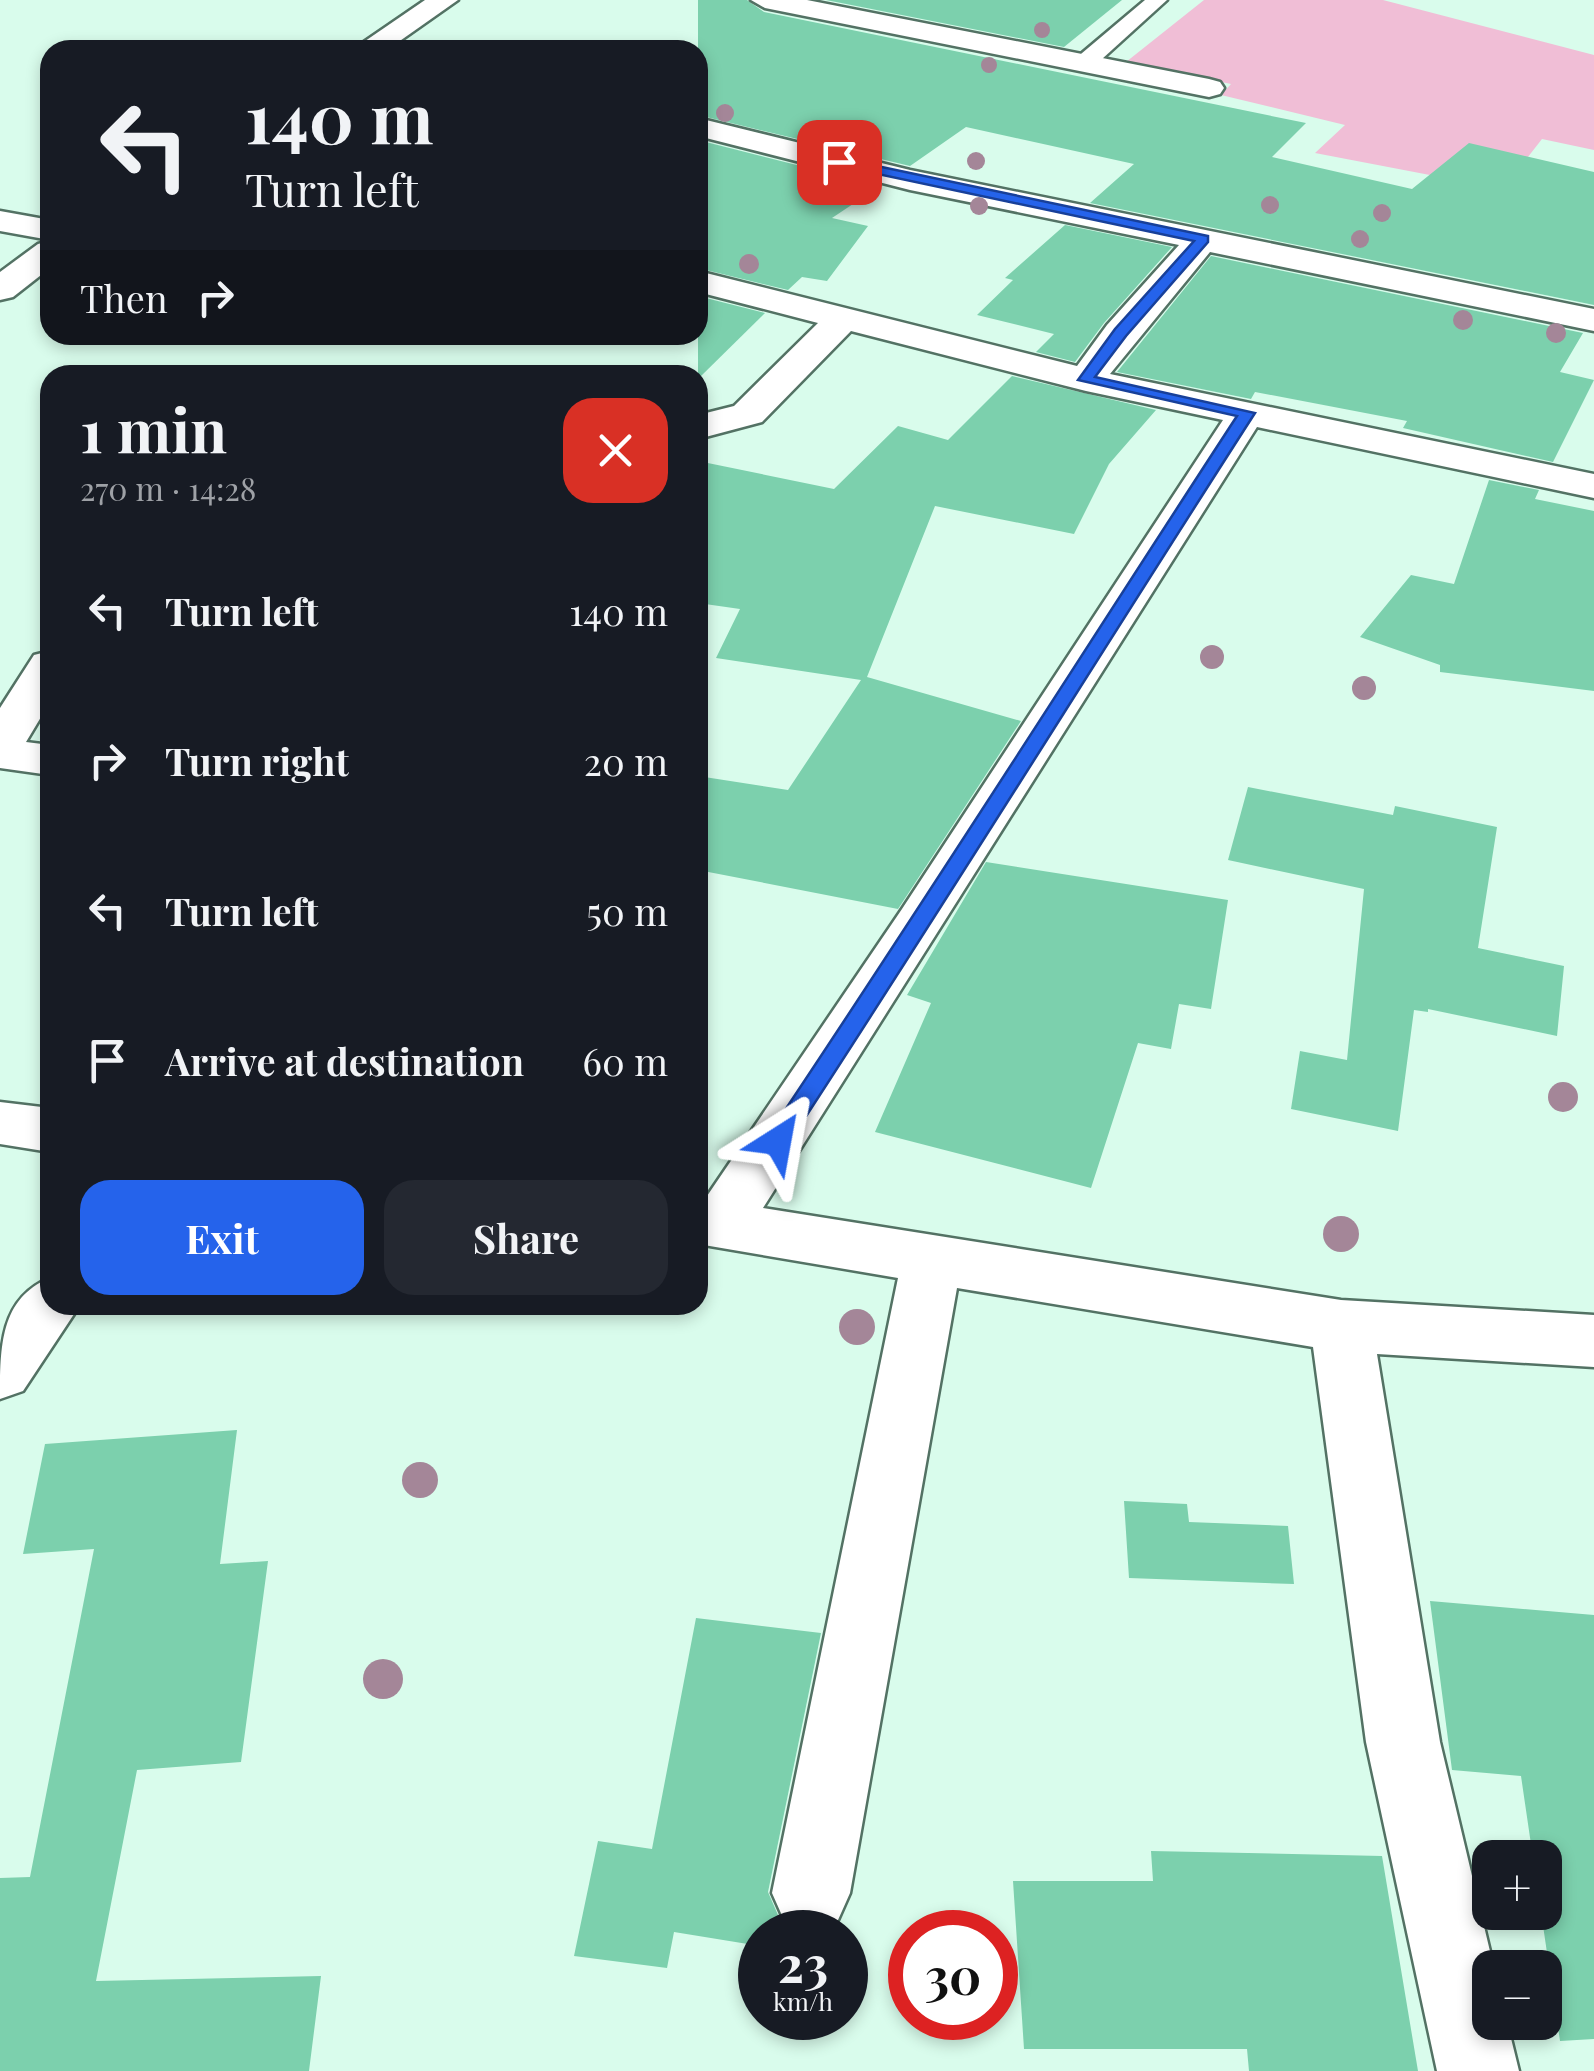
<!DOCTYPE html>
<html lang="en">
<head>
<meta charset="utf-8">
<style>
  :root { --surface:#171b24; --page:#242831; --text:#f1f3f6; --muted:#9ea1a6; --accent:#2563eb }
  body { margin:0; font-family:"Playfair Display",serif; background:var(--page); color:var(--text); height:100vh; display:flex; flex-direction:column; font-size:38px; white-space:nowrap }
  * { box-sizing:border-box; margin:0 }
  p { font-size:32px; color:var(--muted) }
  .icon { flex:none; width:55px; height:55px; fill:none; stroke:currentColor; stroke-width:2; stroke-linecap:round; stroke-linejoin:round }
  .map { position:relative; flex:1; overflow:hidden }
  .side { position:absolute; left:40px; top:365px; width:668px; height:950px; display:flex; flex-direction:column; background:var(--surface); border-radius:30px; box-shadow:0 5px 15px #0003 }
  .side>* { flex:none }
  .top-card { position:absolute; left:40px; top:40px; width:668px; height:305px; border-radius:30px; box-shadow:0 5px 15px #0003; background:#171b24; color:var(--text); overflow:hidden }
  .controls { position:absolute; left:1472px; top:1840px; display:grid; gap:20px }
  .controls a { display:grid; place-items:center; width:90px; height:90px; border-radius:20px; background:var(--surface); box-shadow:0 5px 15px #0003; font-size:50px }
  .speed { position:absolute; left:738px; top:1910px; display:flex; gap:20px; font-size:50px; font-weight:700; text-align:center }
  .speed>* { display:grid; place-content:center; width:130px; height:130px; border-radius:50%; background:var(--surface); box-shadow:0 5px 15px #0003; line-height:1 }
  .speed small { font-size:25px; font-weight:400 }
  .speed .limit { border:15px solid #d22; background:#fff; color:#111 }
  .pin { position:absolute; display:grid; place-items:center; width:85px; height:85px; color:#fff; margin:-42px; border-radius:20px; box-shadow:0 5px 15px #0006 }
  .me { position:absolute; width:110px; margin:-55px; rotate:34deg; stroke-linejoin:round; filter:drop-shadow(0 0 8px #0008) }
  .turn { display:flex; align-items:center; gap:35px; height:210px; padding:0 40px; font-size:45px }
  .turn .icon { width:130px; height:130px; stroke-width:2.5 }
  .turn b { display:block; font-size:70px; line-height:85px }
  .then { display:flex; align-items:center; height:95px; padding:0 40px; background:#0003; gap:20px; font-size:38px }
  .round { display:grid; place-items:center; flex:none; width:105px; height:105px; border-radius:30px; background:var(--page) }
  .head { display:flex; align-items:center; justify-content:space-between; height:170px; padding:0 40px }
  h1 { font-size:60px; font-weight:700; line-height:75px }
  .action { display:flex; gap:20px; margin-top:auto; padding:20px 40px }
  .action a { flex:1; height:115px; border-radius:30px; background:var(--accent); color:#fff; font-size:40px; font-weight:700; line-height:115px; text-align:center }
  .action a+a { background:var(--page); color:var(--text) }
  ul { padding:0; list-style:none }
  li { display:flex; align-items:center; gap:30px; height:150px; padding:0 40px }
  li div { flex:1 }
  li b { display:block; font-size:38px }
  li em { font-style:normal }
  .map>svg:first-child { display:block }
  .green { fill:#f0bed6 }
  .building { fill:#7cd0ad }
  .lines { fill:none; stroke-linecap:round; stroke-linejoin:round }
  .lane-casing { stroke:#537264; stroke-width:5 }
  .street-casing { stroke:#537264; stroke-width:5 }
  .lane { fill:#fff; fill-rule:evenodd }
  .street { fill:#fff; fill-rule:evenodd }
  .tree { fill:#a48698 }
  .route { fill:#2563eb; stroke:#184099; stroke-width:2.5 }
</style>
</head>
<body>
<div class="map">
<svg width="1594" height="2071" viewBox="0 0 1594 2071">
  <rect width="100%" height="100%" fill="#d9fcec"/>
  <polygon class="green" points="1204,0 1383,0 1594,55 1594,150 1542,139 1503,189 1315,153 1345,125 1221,95 1231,84 1126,62"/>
  <g class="building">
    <polygon points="698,0 747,0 764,12 1306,123 1272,157 1412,189 1469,143 1594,172 1594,305 1090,203 1134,164 966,127 910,166 698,115"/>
    <polygon points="826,0 1122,0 1064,47"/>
    <polygon points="698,140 880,186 832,218 868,226 827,281 802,277 788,290 698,268"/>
    <polygon points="1065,225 1172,247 1104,323 1075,362 1036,352 1054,334 977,315 1013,280 1005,278"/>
    <polygon points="1211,256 1583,333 1560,372 1594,380 1553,462 1403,428 1407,421 1255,392 1251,399 1117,372"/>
    <polygon points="698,296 765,313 698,379"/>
    <polygon points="1012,376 1156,410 1109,464 1074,534 935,506 867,677 1021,721 898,909 698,870 698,776 788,790 861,680 716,658 740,609 698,603 698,461 834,489 898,426 948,440"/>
    <polygon points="1489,480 1539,490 1535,499 1594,511 1594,691 1440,672 1440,665 1360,637 1411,575 1454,584"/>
    <polygon points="1248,787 1393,815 1395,806 1497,827 1478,948 1564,966 1557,1036 1428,1009 1428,1012 1414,1010 1398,1131 1291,1109 1300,1051 1347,1060 1364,889 1228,860"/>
    <polygon points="986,862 1228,900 1211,1009 1179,1004 1171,1049 1138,1043 1091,1188 875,1132 931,1003 907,995"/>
    <polygon points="237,1430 220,1564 268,1561 241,1762 137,1770 96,1981 321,1976 309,2071 0,2071 0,1878 30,1877 94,1549 23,1554 45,1444"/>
    <polygon points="1124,1501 1187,1504 1189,1522 1288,1526 1294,1584 1129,1578"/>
    <polygon points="1430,1601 1594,1615 1594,2039 1560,2041 1541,1912 1545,1912 1545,1858 1533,1858 1521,1776 1452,1770"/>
    <polygon points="696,1618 821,1633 768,1892 781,1922 803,1932 760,1932 760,1946 674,1932 667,1968 574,1956 598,1841 652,1849"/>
    <polygon points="1151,1851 1382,1856 1418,2071 1249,2071 1247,2049 1024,2049 1013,1881 1153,1881"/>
  </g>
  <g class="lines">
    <defs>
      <polygon id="lane" points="1145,0 1167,0 1091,69 1075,69 1072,64 1075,59"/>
      <g id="street">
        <polygon points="425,0 458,0 387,50 352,50"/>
        <polygon points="751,0 807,0 1209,79 1220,82 1224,88 1220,94 1209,97 765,8"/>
        <polygon points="698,118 910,170 1594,309 1594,331 1210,252 1110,374 1594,474 1594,498 1257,427 763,1208 1341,1300 1594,1315 1594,1367 1377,1354 1440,1742 1494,1968 1490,1968 1490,2022 1507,2022 1519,2071 1437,2071 1366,1742 1313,1347 957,1288 850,1893 838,1920 811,1932 784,1920 772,1893 898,1278 698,1244 698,1198 705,1199 902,909 1223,420 1086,391 851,331 762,422 698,439 698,415 734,406 818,323 698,292 698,271 1077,366 1107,325 1179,245 910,190 698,136"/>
        <polygon points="0,211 50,220 50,240 0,231"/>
        <polygon points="50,241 50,268 13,297 0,300 0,272 38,244"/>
        <polygon points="50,651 50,702 26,742 50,745 50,775 0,768 0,708 34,655"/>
        <polygon points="0,1102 50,1108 50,1152 0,1144"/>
        <path d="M 50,1278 L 50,1305 L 80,1305 L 23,1391 L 0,1399 C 0,1347 0,1298 50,1278 Z"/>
      </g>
    </defs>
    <use href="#lane" class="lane-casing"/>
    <use href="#street" class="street-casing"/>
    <use href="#lane" class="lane"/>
    <use href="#street" class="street"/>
  </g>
  <g class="tree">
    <circle cx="1042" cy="30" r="8"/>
    <circle cx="989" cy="65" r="8"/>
    <circle cx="725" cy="113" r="9"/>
    <circle cx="976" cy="161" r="9"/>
    <circle cx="1270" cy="205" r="9"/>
    <circle cx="979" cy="206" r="9"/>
    <circle cx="1382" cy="213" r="9"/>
    <circle cx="1360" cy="239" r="9"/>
    <circle cx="749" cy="264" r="10"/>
    <circle cx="1463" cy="320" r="10"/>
    <circle cx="1556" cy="333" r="10"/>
    <circle cx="1212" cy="657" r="12"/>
    <circle cx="1364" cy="688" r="12"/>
    <circle cx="1563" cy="1097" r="15"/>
    <circle cx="1341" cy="1234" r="18"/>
    <circle cx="857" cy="1327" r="18"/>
    <circle cx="420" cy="1480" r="18"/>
    <circle cx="383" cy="1679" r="20"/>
  </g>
  <path class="route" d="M 839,158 L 1208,236 L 1208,242 L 1126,336 L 1095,377 L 1255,413 C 1098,657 945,904 786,1147 L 778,1150 L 766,1141 L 769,1134 C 928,897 1081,655 1237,416 L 1078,380 L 1115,329 L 1194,241 L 835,165 L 833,162 Z"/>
</svg>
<div class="controls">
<a>+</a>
<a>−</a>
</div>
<div class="speed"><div>23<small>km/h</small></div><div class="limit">30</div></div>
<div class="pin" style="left:839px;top:162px;background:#d93025"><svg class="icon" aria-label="arrive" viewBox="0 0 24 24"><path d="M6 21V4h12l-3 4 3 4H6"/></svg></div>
<svg class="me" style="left:778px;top:1141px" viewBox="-20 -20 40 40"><path d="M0-17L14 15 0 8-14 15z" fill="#2563eb" stroke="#fff" stroke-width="4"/></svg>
<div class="top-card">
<div class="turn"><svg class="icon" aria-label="left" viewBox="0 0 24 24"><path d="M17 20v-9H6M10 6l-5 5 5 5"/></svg><div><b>140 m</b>Turn left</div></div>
<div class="then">Then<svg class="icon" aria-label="right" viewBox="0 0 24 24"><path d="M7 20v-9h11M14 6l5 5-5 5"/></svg></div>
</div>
<section class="side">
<div class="head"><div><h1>1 min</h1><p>270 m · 14:28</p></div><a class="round" style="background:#d93025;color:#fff"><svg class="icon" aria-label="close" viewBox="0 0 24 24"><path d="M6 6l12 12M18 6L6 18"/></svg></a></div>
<ul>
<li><svg class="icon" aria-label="left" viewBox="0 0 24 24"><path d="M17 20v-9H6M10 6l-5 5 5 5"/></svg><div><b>Turn left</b></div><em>140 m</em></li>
<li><svg class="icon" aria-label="right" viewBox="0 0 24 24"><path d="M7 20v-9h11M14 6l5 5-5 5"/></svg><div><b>Turn right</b></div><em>20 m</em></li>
<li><svg class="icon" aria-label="left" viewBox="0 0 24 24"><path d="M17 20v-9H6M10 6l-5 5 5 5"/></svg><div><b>Turn left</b></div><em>50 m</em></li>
<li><svg class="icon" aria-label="arrive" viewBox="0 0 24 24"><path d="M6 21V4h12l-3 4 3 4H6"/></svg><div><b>Arrive at destination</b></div><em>60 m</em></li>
</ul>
<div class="action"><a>Exit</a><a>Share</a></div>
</section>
</div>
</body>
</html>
